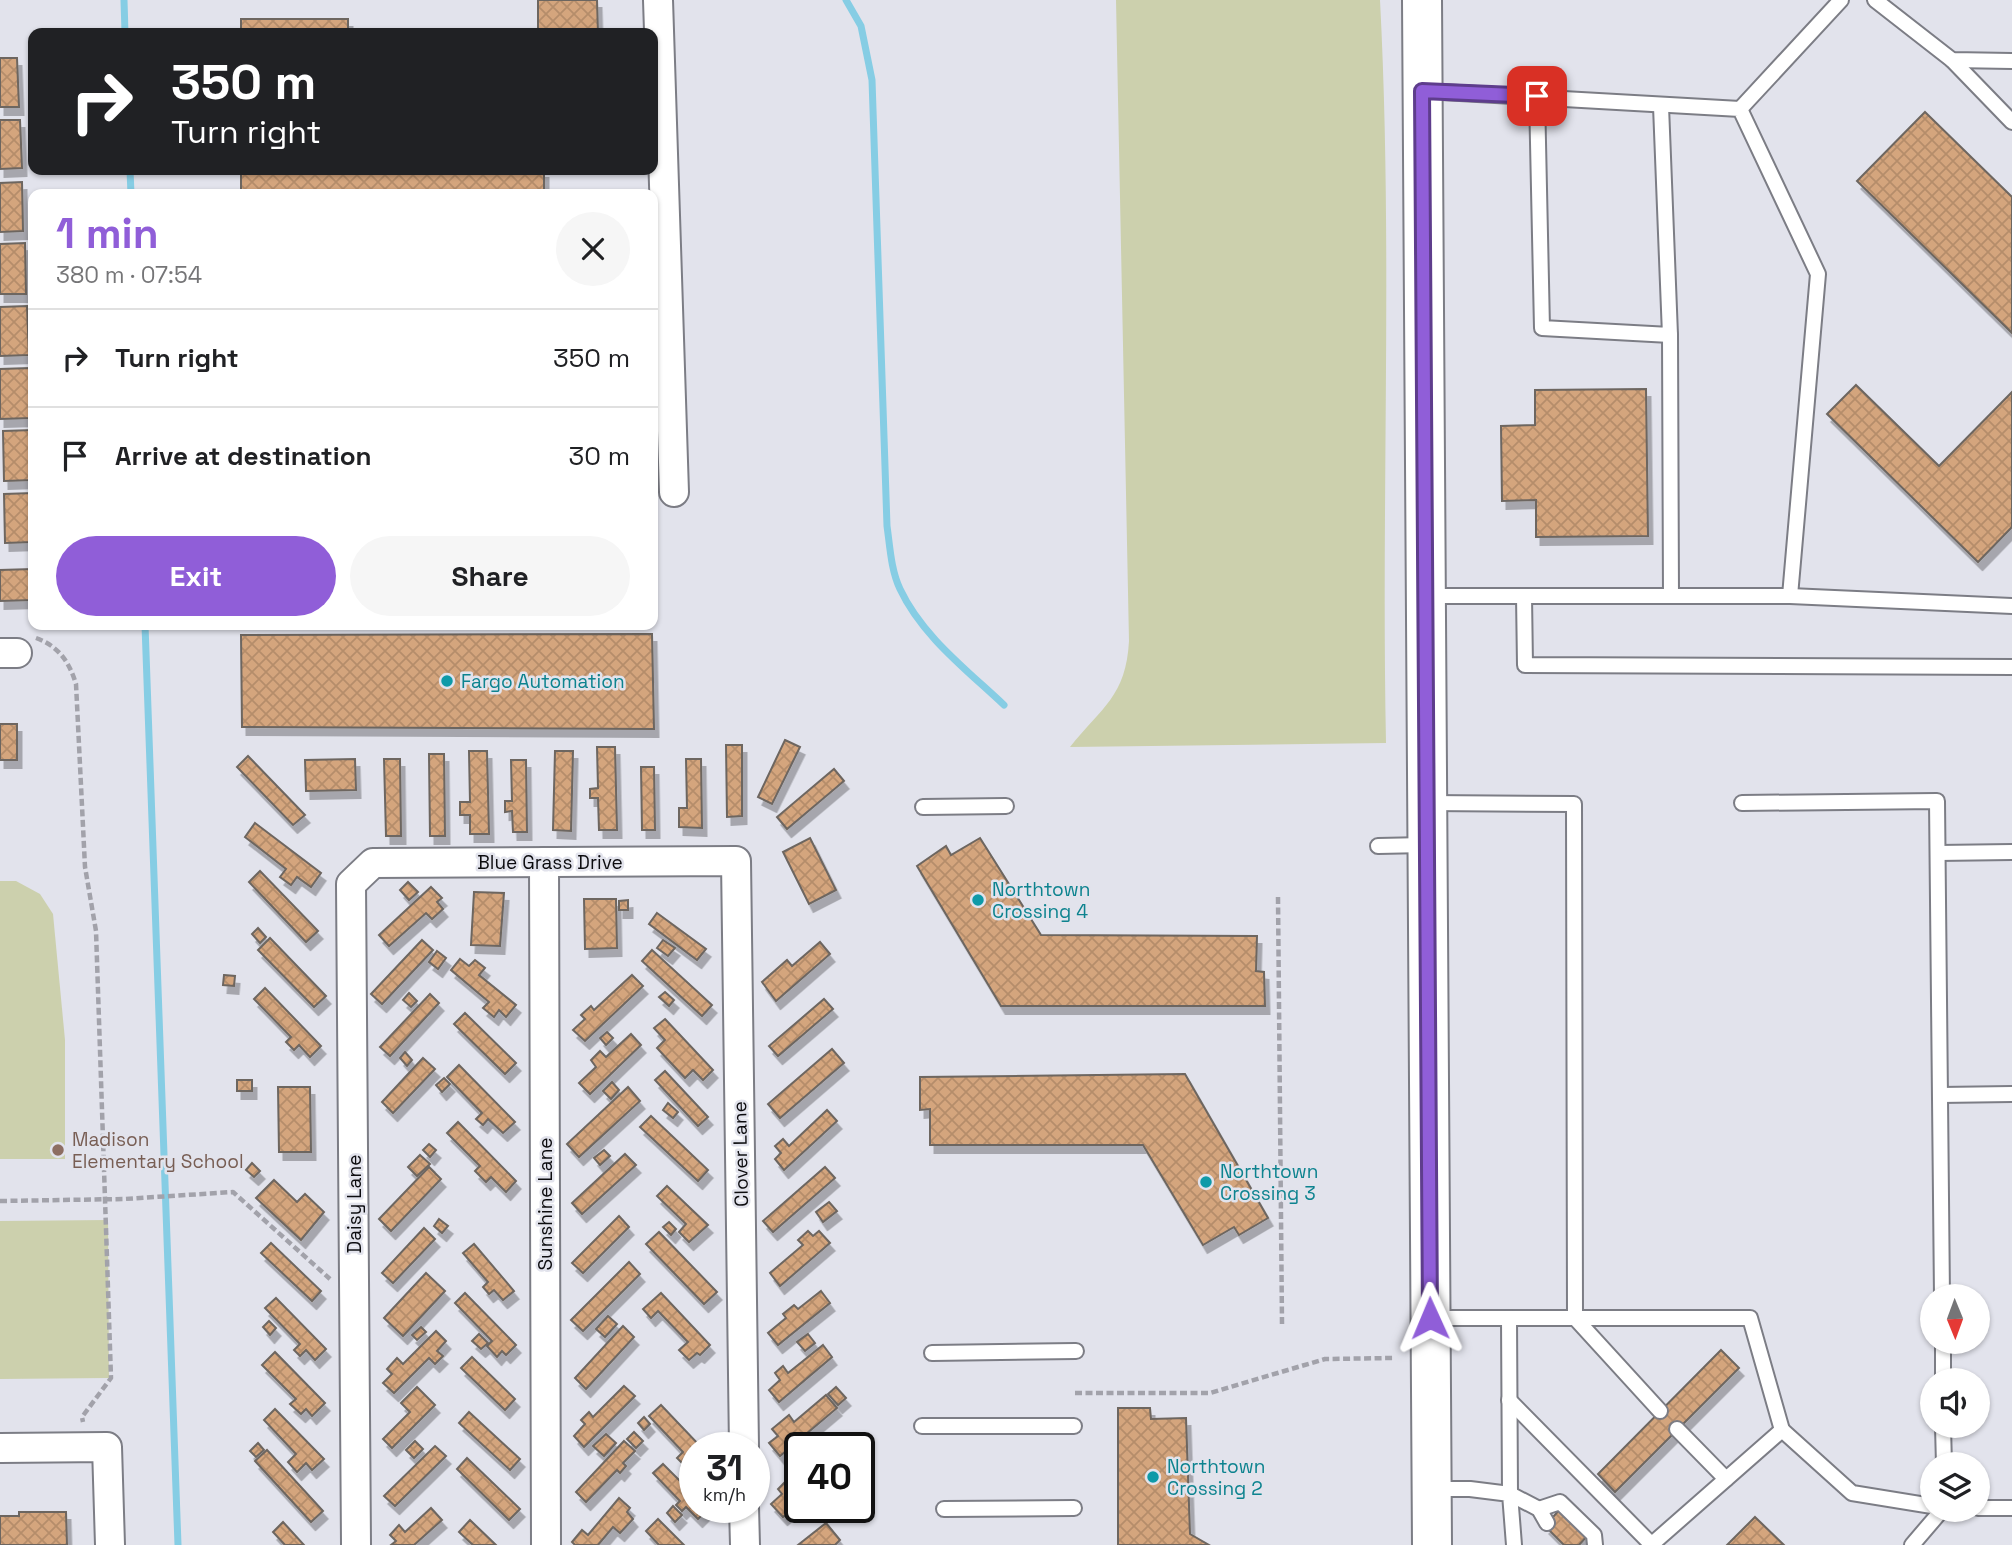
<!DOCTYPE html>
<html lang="en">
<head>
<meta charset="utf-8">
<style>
  :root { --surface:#fff; --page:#f6f6f6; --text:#202124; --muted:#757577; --line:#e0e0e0; --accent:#905ed8 }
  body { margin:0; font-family:"Space Grotesk",sans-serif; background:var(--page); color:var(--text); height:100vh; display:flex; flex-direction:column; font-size:26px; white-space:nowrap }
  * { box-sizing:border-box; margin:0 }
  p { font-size:23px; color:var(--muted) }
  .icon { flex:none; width:38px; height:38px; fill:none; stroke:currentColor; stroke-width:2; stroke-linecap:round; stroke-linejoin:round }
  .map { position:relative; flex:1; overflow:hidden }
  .sheet { position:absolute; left:28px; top:189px; width:630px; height:441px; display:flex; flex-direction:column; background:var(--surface); border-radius:14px; box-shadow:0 2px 5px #0004 }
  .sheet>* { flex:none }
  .top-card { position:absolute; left:28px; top:28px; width:630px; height:147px; border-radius:14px; box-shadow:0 2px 5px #0004; background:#202124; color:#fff; overflow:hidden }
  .needle { width:46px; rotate:179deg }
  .controls { position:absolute; left:1920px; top:1284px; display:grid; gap:14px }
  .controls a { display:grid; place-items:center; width:70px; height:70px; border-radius:50%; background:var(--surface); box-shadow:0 2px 5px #0004; font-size:35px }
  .speed { position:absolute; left:679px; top:1432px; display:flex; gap:14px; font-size:35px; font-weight:700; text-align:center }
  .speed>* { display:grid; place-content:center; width:91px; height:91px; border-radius:50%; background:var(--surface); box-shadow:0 2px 5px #0004; line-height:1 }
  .speed small { font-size:18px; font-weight:400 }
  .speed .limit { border:4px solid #111; border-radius:10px; background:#fff; color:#111 }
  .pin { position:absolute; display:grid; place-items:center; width:60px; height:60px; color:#fff; margin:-30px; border-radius:14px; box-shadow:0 4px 10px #0006 }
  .me { position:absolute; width:77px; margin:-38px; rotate:359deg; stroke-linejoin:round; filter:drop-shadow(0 0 5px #0008) }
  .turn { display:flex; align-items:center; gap:24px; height:147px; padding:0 28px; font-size:32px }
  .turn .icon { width:91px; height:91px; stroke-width:2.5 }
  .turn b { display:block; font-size:49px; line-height:60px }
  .round { display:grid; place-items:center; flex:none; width:74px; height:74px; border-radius:37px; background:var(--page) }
  .headline { display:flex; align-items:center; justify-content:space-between; height:119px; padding:0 28px }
  h1 { font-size:42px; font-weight:600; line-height:52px; color:var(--accent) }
  .cta { display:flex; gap:14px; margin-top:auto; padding:14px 28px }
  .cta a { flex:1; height:80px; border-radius:42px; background:var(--accent); color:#fff; font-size:28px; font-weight:600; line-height:80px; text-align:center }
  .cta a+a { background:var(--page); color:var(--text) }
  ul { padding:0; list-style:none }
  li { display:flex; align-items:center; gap:21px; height:98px; padding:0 28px; border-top:2px solid var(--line) }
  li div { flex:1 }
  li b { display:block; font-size:26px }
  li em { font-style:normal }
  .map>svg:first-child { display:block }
  .grass { fill:#ccd0ad }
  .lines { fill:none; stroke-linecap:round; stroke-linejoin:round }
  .stream { stroke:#86cde4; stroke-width:7 }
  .building { fill:url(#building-cross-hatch); stroke:#6d6660; stroke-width:2; filter:url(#shadow) }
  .lane-casing { stroke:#7c7d85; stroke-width:18 }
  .street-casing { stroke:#7c7d85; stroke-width:32 }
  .secondary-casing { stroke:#7c7d85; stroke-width:42 }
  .path { stroke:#a2a2aa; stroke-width:4.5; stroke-dasharray:7 3.5; stroke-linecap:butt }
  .lane { stroke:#fff; stroke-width:14 }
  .street { stroke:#fff; stroke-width:28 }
  .secondary { stroke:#fff; stroke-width:38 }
  .route-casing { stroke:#5e3d8c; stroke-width:18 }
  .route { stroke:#905ed8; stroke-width:12 }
  .culture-dot { fill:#0f9aa8; stroke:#e2e3ec; stroke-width:2.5 }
  .education-dot { fill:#8d6e63; stroke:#e2e3ec; stroke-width:2.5 }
  .labels { text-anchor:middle; stroke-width:5; stroke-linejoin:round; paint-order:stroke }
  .culture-label { font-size:19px; fill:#0d838f; stroke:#e2e3ec; text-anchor:start }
  .street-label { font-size:19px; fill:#0c0c0f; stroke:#e2e3ec }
  .education-label { font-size:19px; fill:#785e54; stroke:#e2e3ec; text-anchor:start }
</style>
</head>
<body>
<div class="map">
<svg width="2012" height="1545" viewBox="0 0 2012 1545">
  <defs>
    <pattern id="building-cross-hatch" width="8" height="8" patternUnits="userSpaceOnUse" patternTransform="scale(1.75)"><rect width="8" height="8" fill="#d4a57d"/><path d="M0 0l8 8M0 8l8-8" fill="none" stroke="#b58d6b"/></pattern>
    <filter id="shadow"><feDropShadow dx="4.5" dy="8" stdDeviation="0" flood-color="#0004"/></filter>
  </defs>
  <rect width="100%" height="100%" fill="#e2e3ec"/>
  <g class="grass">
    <path d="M 1116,0 L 1380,0 C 1393,247 1381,496 1386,743 L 1070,747 C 1102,707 1126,696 1129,641 Z"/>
    <polygon points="0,881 16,881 40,894 53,914 65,1040 65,1159 0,1159"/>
    <polygon points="108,1220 109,1378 0,1379 0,1221"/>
  </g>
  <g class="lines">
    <g class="stream">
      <polyline points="124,0 125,33"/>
      <path d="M 846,0 L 861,26 L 872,80 L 887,526 C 890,547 891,570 900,589 C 922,636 967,670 1004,705"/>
      <polyline points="130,170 131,194"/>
      <polyline points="145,625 178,1545"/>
    </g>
  </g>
  <g class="building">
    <polygon points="538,0 597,0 598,33 538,33"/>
    <rect x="241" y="19" width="107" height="14"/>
    <polygon points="0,58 17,58 19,107 0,107"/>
    <polygon points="1925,112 2012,197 2012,333 1857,181"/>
    <polygon points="0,120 20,120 22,168 0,169"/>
    <rect x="241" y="170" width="303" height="24"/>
    <polygon points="22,182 23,231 0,232 0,183"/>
    <polygon points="25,243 26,294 0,294 0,244"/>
    <polygon points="27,306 29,355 0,356 0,307"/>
    <polygon points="30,368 31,418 0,419 0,369"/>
    <polygon points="1856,385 1939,466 2012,392 2012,527 1978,562 1827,414"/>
    <polygon points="1646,389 1648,536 1536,537 1536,500 1502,501 1501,426 1535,425 1535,390"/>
    <polygon points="33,430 33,480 4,481 3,431"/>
    <polygon points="33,493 33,542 5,543 4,494"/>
    <polygon points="33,569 33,600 0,601 0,570"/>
    <polygon points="652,634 654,729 242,727 241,635"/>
    <rect x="0" y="724" width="17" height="36"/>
    <polygon points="785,740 800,747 772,804 758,797"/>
    <polygon points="726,745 742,745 742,816 727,817"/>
    <polygon points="597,747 615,747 617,830 599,830 598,798 590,798 590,789 598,788"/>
    <polygon points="469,751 487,751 489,834 470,834 470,815 460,815 460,802 470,802"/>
    <polygon points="555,751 573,751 571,831 553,830"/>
    <polygon points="429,754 444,754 445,836 430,836"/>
    <polygon points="248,756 305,815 293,825 237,767"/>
    <polygon points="355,759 356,790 306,791 305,760"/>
    <polygon points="384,759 400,759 401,836 386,836"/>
    <polygon points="686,759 701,759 702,828 679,827 679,808 687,808"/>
    <polygon points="511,760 526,760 527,832 513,832 512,811 505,812 505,801 512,801"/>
    <polygon points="641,767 654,767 655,830 642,830"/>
    <polygon points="834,769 844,781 787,829 777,817"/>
    <polygon points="255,823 321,873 311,887 297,877 291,885 280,877 286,869 245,837"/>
    <polygon points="810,838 836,890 809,904 783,852"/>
    <polygon points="980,838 1041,935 1257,936 1256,971 1264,972 1265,1006 1001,1006 917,866 946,846 951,855"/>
    <polygon points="260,871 318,931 306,942 249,882"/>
    <polygon points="408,882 418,892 409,900 400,890"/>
    <polygon points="431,887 442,898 437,902 443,909 432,919 426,913 389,946 379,935"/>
    <polygon points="474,892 504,893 500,946 471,945"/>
    <polygon points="584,899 616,899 617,948 585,949"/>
    <polygon points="628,900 628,910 619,910 619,901"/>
    <polygon points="657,913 706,949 697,960 649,924"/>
    <polygon points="258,928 266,937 260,943 252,934"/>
    <polygon points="270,938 326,996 314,1007 258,950"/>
    <polygon points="422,940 433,950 382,1004 371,994"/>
    <polygon points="663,940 675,948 668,956 657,948"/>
    <polygon points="820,942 830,954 776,1001 762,982 787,960 792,966"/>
    <polygon points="652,950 712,1005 702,1016 642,961"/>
    <polygon points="437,951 446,958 438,969 429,962"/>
    <polygon points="460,959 469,966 475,960 485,968 479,975 516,1005 506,1017 499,1010 494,1017 483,1008 489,1002 451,970"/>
    <polygon points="224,975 235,976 234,986 223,985"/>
    <polygon points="632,975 643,986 585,1041 573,1030 585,1019 581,1015 591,1006 594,1010"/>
    <polygon points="265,988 321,1046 310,1057 299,1045 294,1050 286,1042 291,1037 254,999"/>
    <polygon points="665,992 674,1000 669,1006 659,997"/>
    <polygon points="409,993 417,1001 411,1007 403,1000"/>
    <polygon points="430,994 439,1003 390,1056 380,1047"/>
    <polygon points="824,999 833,1009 778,1056 769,1046"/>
    <polygon points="465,1013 516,1063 505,1074 454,1024"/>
    <polygon points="665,1019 713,1070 703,1080 693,1070 685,1078 657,1048 665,1040 654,1028"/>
    <polygon points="607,1032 613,1038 606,1045 600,1038"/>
    <polygon points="631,1034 641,1045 590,1094 579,1083 596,1067 591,1060 600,1051 606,1057"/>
    <polygon points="832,1049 844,1063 780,1118 768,1104"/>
    <polygon points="405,1052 412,1060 407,1066 400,1058"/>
    <polygon points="423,1058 435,1069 393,1113 382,1102"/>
    <polygon points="459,1065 515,1122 503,1133 488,1119 483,1125 476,1119 482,1113 447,1077"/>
    <polygon points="665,1071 708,1117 698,1126 655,1080"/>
    <polygon points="1185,1074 1268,1218 1239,1235 1234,1227 1203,1245 1143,1145 930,1145 930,1109 920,1110 920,1077"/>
    <polygon points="444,1078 450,1084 442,1092 436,1085"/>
    <rect x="237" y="1080" width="15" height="11"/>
    <polygon points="612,1082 619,1090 611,1099 603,1091"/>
    <polygon points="278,1087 310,1087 311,1152 279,1152"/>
    <polygon points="628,1087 640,1101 579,1157 567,1144"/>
    <polygon points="668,1103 678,1112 673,1118 663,1110"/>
    <polygon points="827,1110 837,1121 784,1170 775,1159 781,1153 775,1146 783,1139 789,1146"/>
    <polygon points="651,1116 708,1170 698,1181 640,1127"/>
    <polygon points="458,1122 516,1181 506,1192 491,1177 486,1182 475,1171 480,1166 447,1133"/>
    <polygon points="429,1144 436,1150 430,1157 423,1150"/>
    <polygon points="604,1150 610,1156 600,1165 594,1158"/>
    <polygon points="625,1154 636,1165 582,1214 572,1203"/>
    <polygon points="420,1155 430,1164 417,1176 408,1167"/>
    <polygon points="252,1163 260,1171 254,1177 246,1170"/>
    <polygon points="429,1167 441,1179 391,1231 379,1219"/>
    <polygon points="825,1167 835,1178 773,1232 763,1221"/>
    <polygon points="274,1180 297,1202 305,1194 324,1212 301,1240 256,1198"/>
    <polygon points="667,1186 708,1225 689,1242 679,1232 686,1224 657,1196"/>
    <polygon points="829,1202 837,1211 823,1222 816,1212"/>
    <polygon points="619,1216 629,1227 583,1273 572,1263"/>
    <polygon points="439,1219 448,1226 442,1233 434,1226"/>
    <polygon points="669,1222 676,1229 671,1235 663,1227"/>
    <polygon points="424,1228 435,1239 393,1283 382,1273"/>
    <polygon points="808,1231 813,1236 819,1231 830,1243 780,1286 770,1273 803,1245 798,1240"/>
    <polygon points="659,1232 717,1292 704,1304 646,1244"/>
    <polygon points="271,1243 321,1291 312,1301 261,1253"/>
    <polygon points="474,1244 514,1291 503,1300 494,1290 489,1294 483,1287 488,1282 463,1253"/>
    <polygon points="629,1262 640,1274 583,1331 571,1320"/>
    <polygon points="426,1273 445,1291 403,1336 384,1318"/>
    <polygon points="821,1291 830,1303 778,1345 768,1333 786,1318 783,1314 794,1305 798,1309"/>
    <polygon points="465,1293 516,1345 506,1355 502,1351 497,1357 487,1346 492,1341 455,1303"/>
    <polygon points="661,1293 710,1345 700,1355 697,1353 689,1360 679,1350 688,1342 658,1311 651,1318 643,1309"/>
    <polygon points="276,1298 326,1349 315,1360 306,1350 300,1356 294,1350 300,1344 265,1308"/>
    <polygon points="608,1316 617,1324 605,1337 596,1329"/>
    <polygon points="269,1321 276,1328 270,1335 263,1327"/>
    <polygon points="623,1326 634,1337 586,1389 575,1378"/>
    <polygon points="421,1327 426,1332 417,1340 412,1335"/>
    <polygon points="436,1331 446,1341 437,1351 443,1356 435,1364 429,1358 394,1393 383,1383 392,1374 387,1369 397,1358 403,1364"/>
    <polygon points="479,1334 488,1343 481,1349 472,1341"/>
    <polygon points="808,1334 815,1343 805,1351 797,1342"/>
    <polygon points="823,1345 832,1357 779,1402 769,1390 780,1380 775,1373 783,1366 788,1373"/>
    <polygon points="1721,1350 1739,1368 1615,1492 1598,1474"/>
    <polygon points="275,1352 325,1403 312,1416 306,1409 301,1414 290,1404 296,1399 262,1365"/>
    <polygon points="472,1357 515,1399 505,1410 461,1368"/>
    <polygon points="624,1386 635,1396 584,1447 574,1436 585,1424 581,1420 589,1412 593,1417"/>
    <polygon points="417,1387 435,1405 392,1448 383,1439 410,1412 401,1403"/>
    <polygon points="836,1387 846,1398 838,1405 828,1394"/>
    <polygon points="826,1395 837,1408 780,1456 769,1443 778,1436 772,1429 789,1415 794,1422"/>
    <polygon points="661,1405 701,1447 695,1447 695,1464 687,1468 677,1458 683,1452 649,1416"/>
    <polygon points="1118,1408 1150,1408 1151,1419 1186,1418 1190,1534 1209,1545 1118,1545"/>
    <polygon points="275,1409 324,1459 312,1470 306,1463 297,1472 288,1462 296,1454 264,1420"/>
    <polygon points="469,1412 520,1459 510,1470 459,1423"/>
    <polygon points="644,1417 650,1424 644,1430 638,1423"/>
    <polygon points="634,1432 643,1441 636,1448 627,1439"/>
    <polygon points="606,1434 616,1443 604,1456 593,1446"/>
    <polygon points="415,1441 423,1449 414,1458 406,1450"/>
    <polygon points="624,1441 635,1451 623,1463 626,1466 620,1473 617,1470 586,1502 576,1492"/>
    <polygon points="258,1443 264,1450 256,1457 250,1451"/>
    <polygon points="435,1446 446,1456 395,1506 384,1496"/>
    <polygon points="267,1450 323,1511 311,1522 255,1461"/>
    <polygon points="467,1458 520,1509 509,1520 457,1469"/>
    <polygon points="663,1464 695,1496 695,1507 708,1509 698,1519 686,1507 682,1511 676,1505 680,1501 653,1473"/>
    <polygon points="800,1478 800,1502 783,1517 771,1504 782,1494 778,1489 786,1481 791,1486"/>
    <polygon points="619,1498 630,1508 627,1512 633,1519 620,1533 613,1527 598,1545 575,1545 572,1542 582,1530 588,1535"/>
    <polygon points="673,1506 682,1515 675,1522 667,1513"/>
    <polygon points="431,1508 442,1520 414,1545 391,1545 396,1541 390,1535 399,1525 405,1532"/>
    <polygon points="1561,1508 1589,1534 1579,1545 1564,1545 1545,1526"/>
    <polygon points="19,1512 66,1512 67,1545 0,1545 0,1516 19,1516"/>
    <polygon points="1755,1517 1784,1545 1727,1545"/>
    <polygon points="658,1519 684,1545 659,1545 646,1531"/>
    <polygon points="470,1520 496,1545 473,1545 459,1532"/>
    <polygon points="283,1522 304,1545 285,1545 273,1532"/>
    <polygon points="826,1523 840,1540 835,1545 798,1545"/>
  </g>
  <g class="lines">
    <defs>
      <g id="lane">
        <polyline points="1875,0 1952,60 2012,61"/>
        <polyline points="1952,60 2012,122"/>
        <polyline points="1424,91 1740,109 1818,274 1790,596"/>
        <polyline points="1537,96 1542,328 1670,335 1661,106"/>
        <polyline points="1740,109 1841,0"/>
        <polyline points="1670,335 1671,596"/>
        <polyline points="1426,596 1790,596 2012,606"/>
        <polyline points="1524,596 1525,665 2012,667"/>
        <polyline points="1428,803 1574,804 1575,1318 1433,1318"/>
        <polyline points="1742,803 1937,801 1942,1297"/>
        <polyline points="923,807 1006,806"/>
        <polyline points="1378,846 1425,845"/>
        <polyline points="1938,853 2012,852"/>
        <polyline points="1940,1095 2012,1094"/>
        <polyline points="1509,1318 1510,1494 1539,1509 1547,1523"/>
        <polyline points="1575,1318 1750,1318 1782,1430"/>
        <polyline points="1575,1318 1660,1411"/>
        <polyline points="1943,1342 1943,1381"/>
        <polyline points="932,1353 1076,1351"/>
        <polyline points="1509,1400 1651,1544"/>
        <polyline points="922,1426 1074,1426"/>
        <polyline points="1943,1426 1944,1465"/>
        <polyline points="1677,1429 1726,1479"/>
        <polyline points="1433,1489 1470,1489 1510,1494 1514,1545"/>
        <polyline points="1978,1508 2012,1508"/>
        <polyline points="944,1509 1074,1508"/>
        <polyline points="1539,1509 1560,1502 1594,1535 1595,1545"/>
        <polyline points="1651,1545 1782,1430 1852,1493 1932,1506"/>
        <polyline points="1912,1545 1942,1510"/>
      </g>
      <g id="street">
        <polyline points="658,0 674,492"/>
        <polyline points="0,653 17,653"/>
        <polyline points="544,862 546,1545"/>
        <polyline points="0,1448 107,1447 110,1545"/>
        <polyline points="744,1507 745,1545"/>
        <polyline points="356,1545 351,884 373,863 736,861 744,1447"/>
      </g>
      <polyline id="secondary" points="1422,0 1432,1545"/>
    </defs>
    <use href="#lane" class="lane-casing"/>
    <use href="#street" class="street-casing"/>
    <use href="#secondary" class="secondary-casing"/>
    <g class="path">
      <path d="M 36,638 C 58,646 69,661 76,684 L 85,867 L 96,931 L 111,1378 L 82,1417 L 83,1422"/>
      <polyline points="1278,897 1282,1324"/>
      <polyline points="0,1201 124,1199 233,1192 330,1279"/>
      <polyline points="1075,1393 1210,1393 1325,1359 1393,1358"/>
    </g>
    <use href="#lane" class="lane"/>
    <use href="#street" class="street"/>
    <use href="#secondary" class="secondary"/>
  </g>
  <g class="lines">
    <defs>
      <polyline id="route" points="1430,1318 1422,91 1537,96"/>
    </defs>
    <use href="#route" class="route-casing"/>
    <use href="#route" class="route"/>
  </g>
  <g class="culture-dot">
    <circle cx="447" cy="681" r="7"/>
    <circle cx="978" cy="900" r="7"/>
    <circle cx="1206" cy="1182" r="7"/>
    <circle cx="1153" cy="1477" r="7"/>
  </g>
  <circle class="education-dot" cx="58" cy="1150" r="7"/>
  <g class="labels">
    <g class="culture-label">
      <text x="461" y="688">Fargo Automation</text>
      <text x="992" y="896">Northtown<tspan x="992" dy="22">Crossing 4</tspan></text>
      <text x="1220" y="1178">Northtown<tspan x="1220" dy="22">Crossing 3</tspan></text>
      <text x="1167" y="1473">Northtown<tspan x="1167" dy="22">Crossing 2</tspan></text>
    </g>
    <g class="street-label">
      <text x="550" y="869">Blue Grass Drive</text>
      <text transform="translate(740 1154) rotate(-91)" y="7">Clover Lane</text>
      <text transform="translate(354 1204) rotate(-90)" y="7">Daisy Lane</text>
      <text transform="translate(545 1204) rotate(-90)" y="7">Sunshine Lane</text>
    </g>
    <g class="education-label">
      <text x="72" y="1146">Madison<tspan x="72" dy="22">Elementary School</tspan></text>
    </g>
  </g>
</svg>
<div class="controls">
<a><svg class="needle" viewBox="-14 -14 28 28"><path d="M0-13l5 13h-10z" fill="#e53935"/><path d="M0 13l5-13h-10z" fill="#757577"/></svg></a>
<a><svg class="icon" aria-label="sound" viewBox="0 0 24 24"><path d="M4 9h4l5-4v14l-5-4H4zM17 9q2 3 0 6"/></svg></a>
<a><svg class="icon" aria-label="layers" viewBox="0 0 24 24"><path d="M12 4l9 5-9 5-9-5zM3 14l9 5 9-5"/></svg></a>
</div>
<div class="speed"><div>31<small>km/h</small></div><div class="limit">40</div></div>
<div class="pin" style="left:1537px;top:96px;background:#d93025"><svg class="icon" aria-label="arrive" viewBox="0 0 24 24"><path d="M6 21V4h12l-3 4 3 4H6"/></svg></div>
<svg class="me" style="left:1430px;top:1318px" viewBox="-20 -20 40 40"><path d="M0-17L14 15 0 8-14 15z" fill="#905ed8" stroke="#fff" stroke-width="4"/></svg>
<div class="top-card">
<div class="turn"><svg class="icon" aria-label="right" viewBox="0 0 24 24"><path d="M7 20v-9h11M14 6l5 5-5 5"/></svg><div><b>350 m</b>Turn right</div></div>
</div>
<section class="sheet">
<div class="headline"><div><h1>1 min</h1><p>380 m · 07:54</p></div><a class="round"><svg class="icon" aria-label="close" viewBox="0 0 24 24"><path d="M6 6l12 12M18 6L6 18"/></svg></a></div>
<ul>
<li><svg class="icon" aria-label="right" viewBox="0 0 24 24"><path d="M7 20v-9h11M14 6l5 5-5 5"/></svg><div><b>Turn right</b></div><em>350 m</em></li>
<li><svg class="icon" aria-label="arrive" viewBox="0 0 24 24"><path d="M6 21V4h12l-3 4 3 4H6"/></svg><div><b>Arrive at destination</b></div><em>30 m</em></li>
</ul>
<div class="cta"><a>Exit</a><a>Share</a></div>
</section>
</div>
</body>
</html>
